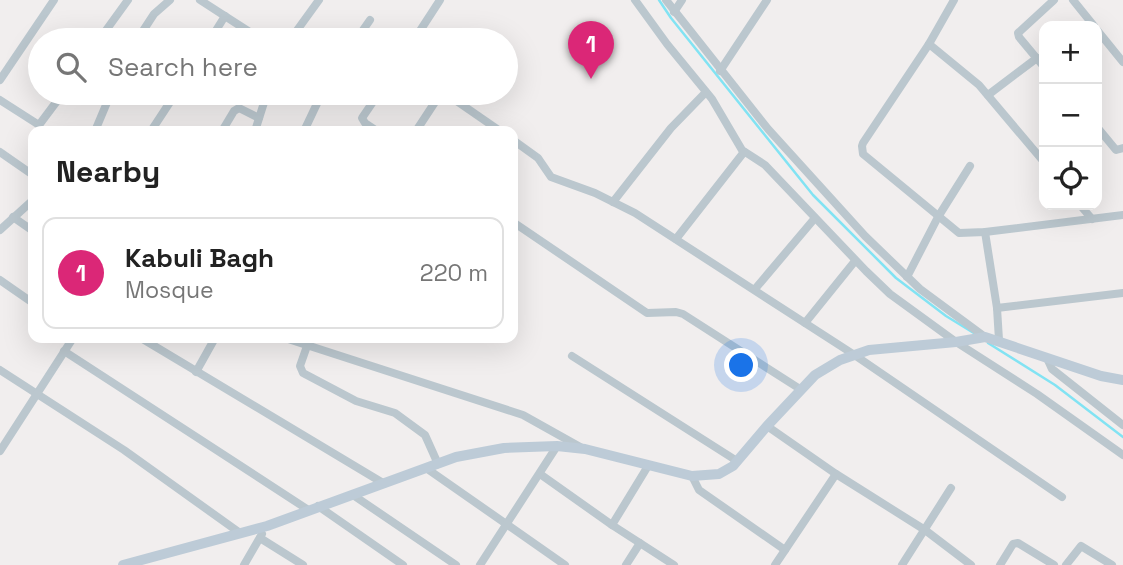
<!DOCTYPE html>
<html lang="en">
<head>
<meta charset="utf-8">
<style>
  :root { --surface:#fff; --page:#f2f2f2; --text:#222; --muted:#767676; --line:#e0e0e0; --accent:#db2777 }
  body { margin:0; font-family:"Space Grotesk",sans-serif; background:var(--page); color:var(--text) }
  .controls { position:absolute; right:21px; top:21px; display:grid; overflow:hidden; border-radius:14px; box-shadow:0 7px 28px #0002 }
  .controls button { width:63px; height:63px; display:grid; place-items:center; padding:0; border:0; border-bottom:2px solid var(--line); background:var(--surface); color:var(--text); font:35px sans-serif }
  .you { position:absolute; left:742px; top:366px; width:24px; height:24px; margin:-18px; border:5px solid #fff; border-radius:50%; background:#1a73e8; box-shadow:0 0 0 10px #1a73e833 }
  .badge { display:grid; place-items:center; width:46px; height:46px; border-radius:50%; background:var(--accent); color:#fff; font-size:23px; font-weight:700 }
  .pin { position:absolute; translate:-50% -58px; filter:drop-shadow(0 2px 4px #0008) }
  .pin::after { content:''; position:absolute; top:37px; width:24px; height:21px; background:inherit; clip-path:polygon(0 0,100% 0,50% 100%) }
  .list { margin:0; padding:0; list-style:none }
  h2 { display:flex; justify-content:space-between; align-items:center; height:91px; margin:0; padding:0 28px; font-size:30px }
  h2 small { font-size:23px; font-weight:400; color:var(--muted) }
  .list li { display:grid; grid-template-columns:46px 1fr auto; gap:21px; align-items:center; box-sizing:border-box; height:112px; margin:0 14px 14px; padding:0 14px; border:2px solid var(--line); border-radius:14px }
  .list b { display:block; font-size:26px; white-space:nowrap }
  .list p { margin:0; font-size:23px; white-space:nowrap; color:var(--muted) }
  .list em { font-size:23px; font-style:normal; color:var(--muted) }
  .icon { flex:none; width:38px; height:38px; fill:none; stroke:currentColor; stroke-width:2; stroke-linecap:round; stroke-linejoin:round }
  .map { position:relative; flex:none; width:1123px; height:565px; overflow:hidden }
  .search { position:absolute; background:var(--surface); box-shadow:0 7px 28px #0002; left:28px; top:28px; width:490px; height:77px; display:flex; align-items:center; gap:18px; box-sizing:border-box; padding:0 24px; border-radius:38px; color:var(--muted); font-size:26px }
  .panel { position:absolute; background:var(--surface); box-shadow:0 7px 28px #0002; left:28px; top:126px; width:490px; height:217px; border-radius:14px }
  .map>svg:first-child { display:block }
</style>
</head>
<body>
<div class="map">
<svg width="1123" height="565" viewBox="0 0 1123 565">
  <rect width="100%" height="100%" fill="#f1eeee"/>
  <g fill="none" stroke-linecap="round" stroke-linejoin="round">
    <g stroke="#82e3f3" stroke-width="2.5">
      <path d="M 659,0 L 671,18 L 813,195 L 896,278 L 946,316 L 977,335"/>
      <path d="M 988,343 L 1055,385 L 1123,437"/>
    </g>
    <g stroke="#bbc7ce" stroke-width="8">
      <path d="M 200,0 L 262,40"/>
      <path d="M 635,0 L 667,44 L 712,99 L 742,150 L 765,165 L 866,271 L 890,294 L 956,342 L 1037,394 L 1123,455"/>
      <path d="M 666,0 L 768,129 L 865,236 L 920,289 L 985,337"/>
      <path d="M 954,0 L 929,44 L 863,143 L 862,146 L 863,154 L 959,233 L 985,232 L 1123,215"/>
      <path d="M 1073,0 L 1094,26"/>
      <path d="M 674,12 L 682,0"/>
      <path d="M 1097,30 L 1123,62"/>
      <path d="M 99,40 L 128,0"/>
      <path d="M 137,40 L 154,14 L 170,0"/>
      <path d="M 210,40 L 225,16"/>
      <path d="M 290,40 L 319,0"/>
      <path d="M 356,40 L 370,20"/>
      <path d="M 414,40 L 440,0"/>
      <path d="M 929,44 L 979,85 L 1044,162"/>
      <path d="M 1044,67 L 1019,37 L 1018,33 L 1054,0"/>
      <path d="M 720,71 L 767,0"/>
      <path d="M 0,80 L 54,0"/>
      <path d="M 445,93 L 500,131"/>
      <path d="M 988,95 L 1037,58"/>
      <path d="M 0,100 L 39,125 L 63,93"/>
      <path d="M 1097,127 L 1116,150 L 1123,148"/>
      <path d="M 95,131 L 111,93"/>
      <path d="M 151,131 L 176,93"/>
      <path d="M 222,131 L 234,111 L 239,108 L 259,118"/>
      <path d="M 255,131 L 267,93"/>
      <path d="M 304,131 L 322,93"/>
      <path d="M 377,131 L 365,123 L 362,118 L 379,93"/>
      <path d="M 416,131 L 441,93"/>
      <path d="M 513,140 L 538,158 L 551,177 L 595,193 L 635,213 L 853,354 L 1062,497"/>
      <path d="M 0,152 L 33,175"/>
      <path d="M 613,202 L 671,128 L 706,92"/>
      <path d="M 1080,205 L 1092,219"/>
      <path d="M 13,217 L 33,231"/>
      <path d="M 513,222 L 647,313 L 676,312 L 683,314 L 800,389"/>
      <path d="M 0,230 L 33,200"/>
      <path d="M 985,232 L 997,308 L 999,340"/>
      <path d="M 676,239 L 744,152"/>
      <path d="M 907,277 L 938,217 L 970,166"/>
      <path d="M 0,280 L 33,303"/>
      <path d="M 755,289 L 815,218"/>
      <path d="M 997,308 L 1123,293"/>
      <path d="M 805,323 L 855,261"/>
      <path d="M 141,338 L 383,483"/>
      <path d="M 285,338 L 523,415 L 582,448"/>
      <path d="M 307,346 L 300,366 L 303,373 L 356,401 L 395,413 L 425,435 L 438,464"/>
      <path d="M 64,351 L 307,509"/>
      <path d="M 572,356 L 737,461"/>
      <path d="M 1047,358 L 1052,369 L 1123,425"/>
      <path d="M 0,370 L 124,450 L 240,533"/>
      <path d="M 196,372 L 215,338"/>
      <path d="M 767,426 L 836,474 L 925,530 L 971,565"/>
      <path d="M 0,451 L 73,338"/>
      <path d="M 648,466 L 612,525 L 674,565"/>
      <path d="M 426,468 L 565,565"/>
      <path d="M 540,474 L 612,525"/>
      <path d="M 692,476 L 699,490 L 785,550"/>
      <path d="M 353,495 L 456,565"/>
      <path d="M 318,506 L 403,565"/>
      <path d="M 260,538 L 303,565"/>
      <path d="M 244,565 L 262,534"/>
      <path d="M 480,565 L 557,446"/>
      <path d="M 626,565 L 640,543"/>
      <path d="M 775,565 L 836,474"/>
      <path d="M 902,565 L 951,488"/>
      <path d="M 1000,565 L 1013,544 L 1018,543 L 1054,565"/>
      <path d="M 1066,565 L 1081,546 L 1112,565"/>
    </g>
    <path stroke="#bdcbd7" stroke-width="10" d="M 123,565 L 267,526 L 456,457 L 504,448 L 557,446 L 585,449 L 692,476 L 719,474 L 733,466 L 767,426 L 815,375 L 840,360 L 869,350 L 956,342 L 985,337 L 1101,376 L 1123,380"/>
  </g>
</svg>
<div class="controls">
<button>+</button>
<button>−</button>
<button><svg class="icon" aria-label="locate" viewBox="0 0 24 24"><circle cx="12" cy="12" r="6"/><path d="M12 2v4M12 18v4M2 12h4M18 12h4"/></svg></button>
</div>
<div class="you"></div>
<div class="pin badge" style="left:591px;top:79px">1</div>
<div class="search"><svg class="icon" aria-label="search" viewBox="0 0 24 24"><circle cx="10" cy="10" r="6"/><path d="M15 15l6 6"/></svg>Search here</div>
<section class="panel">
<h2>Nearby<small></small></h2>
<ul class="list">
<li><span class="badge">1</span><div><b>Kabuli Bagh</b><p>Mosque</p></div><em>220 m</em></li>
</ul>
</section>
</div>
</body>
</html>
